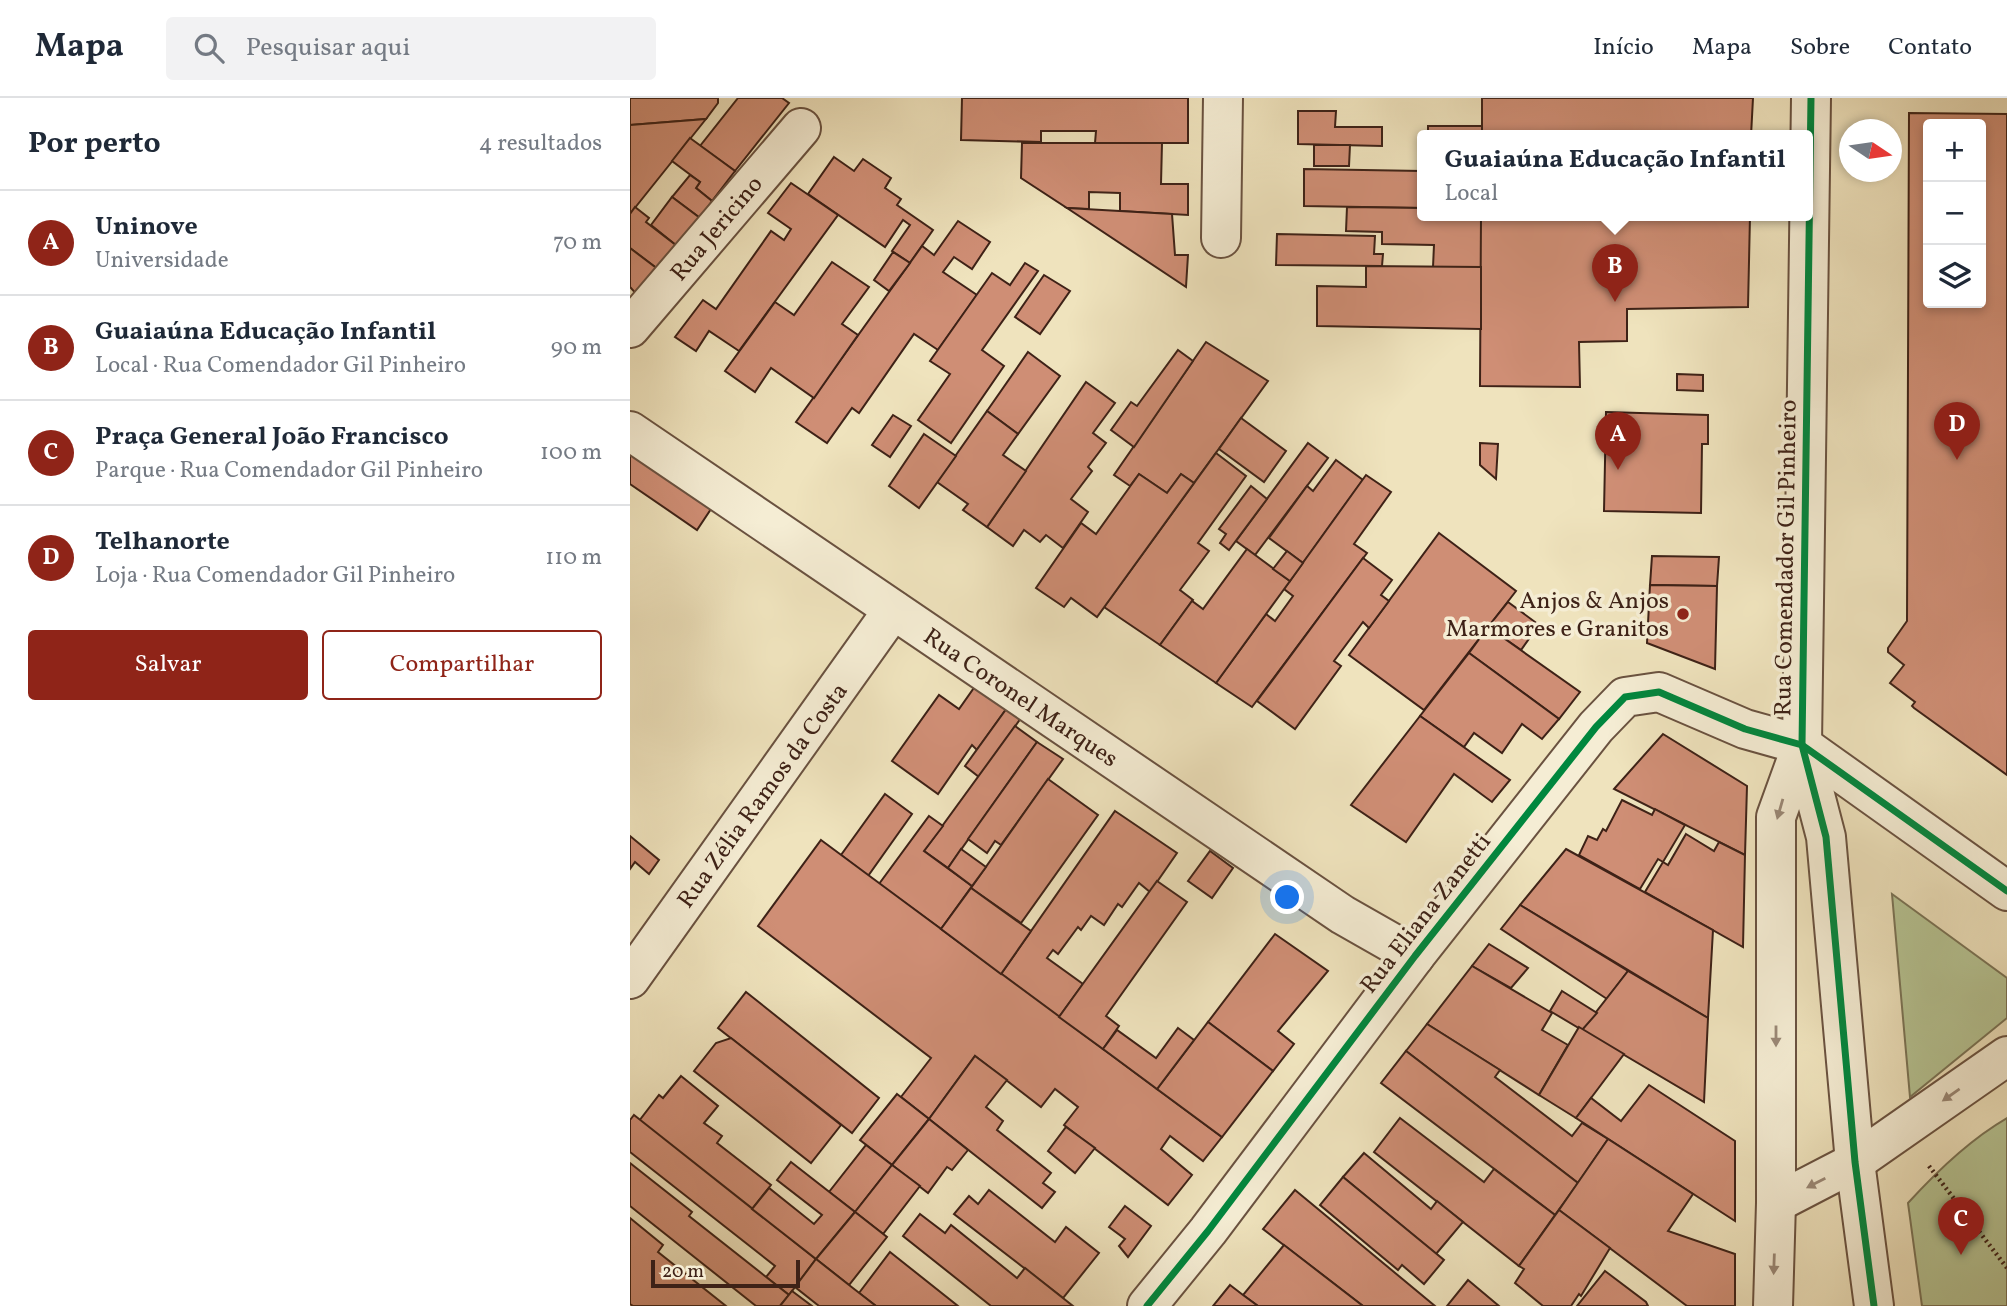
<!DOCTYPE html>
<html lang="pt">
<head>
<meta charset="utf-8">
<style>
  :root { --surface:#fff; --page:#f2f2f3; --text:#1f2937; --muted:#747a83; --line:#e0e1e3; --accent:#8f2418 }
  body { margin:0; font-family:Vollkorn,serif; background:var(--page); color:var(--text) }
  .controls { position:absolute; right:21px; top:21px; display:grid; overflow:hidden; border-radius:7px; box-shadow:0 4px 10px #0003 }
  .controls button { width:63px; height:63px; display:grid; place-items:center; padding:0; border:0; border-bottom:2px solid var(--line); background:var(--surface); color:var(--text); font:35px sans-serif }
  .compass { position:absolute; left:1209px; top:21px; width:63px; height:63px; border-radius:50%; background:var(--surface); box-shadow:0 4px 10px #0003; rotate:103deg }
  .scale { position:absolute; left:21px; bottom:18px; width:149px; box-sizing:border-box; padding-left:7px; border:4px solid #3e2217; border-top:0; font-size:19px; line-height:24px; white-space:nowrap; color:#3e2217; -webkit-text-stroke:5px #f5edd4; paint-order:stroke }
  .you { position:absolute; left:658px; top:800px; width:24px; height:24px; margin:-18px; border:5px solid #fff; border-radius:50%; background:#1a73e8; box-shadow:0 0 0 10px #1a73e833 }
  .badge { display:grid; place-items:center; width:46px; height:46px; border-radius:50%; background:var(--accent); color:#fff; font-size:23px; font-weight:700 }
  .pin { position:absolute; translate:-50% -58px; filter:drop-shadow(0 2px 4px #0008) }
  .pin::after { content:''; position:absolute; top:37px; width:24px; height:21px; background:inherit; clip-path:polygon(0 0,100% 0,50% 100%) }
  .popup { position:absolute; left:787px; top:32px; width:396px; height:91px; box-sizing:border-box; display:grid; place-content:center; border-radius:7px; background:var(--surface); filter:drop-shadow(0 2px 5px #0005); font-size:23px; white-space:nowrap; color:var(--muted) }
  .popup b { font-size:26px; color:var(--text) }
  .popup::after { content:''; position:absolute; left:50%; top:100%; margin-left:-14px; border:14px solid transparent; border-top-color:var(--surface) }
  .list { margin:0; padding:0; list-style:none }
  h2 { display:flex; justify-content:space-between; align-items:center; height:91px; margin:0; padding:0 28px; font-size:30px }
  h2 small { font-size:23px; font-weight:400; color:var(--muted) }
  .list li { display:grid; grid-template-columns:46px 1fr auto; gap:21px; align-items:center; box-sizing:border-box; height:105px; padding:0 28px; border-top:2px solid var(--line) }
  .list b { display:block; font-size:26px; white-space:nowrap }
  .list p { margin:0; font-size:23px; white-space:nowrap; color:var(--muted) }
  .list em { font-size:23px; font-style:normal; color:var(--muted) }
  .actions { display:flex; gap:14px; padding:21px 28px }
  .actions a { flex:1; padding:16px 0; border:2px solid var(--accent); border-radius:7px; text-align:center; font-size:24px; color:var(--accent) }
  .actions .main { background:var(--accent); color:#fff }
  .icon { flex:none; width:38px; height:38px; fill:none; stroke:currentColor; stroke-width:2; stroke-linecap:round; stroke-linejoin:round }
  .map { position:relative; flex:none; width:1377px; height:1208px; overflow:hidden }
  header { display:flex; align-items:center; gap:42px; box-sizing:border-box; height:98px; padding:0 35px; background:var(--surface); border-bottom:2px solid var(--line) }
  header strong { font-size:33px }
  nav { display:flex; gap:38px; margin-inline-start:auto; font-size:24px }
  .search { width:490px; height:63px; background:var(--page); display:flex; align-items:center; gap:18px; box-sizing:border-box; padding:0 24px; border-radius:7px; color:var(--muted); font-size:26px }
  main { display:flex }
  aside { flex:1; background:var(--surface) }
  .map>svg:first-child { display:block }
</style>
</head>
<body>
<header>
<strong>Mapa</strong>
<div class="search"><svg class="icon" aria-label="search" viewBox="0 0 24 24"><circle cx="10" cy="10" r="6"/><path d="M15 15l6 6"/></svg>Pesquisar aqui</div>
<nav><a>Início</a><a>Mapa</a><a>Sobre</a><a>Contato</a></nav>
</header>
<main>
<aside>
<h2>Por perto<small>4 resultados</small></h2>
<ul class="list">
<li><span class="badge">A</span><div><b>Uninove</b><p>Universidade</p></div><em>70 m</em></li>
<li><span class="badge">B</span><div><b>Guaiaúna Educação Infantil</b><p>Local · Rua Comendador Gil Pinheiro</p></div><em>90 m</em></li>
<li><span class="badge">C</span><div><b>Praça General João Francisco</b><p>Parque · Rua Comendador Gil Pinheiro</p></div><em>100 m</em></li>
<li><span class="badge">D</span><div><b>Telhanorte</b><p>Loja · Rua Comendador Gil Pinheiro</p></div><em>110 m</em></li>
</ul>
<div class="actions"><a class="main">Salvar</a><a>Compartilhar</a></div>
</aside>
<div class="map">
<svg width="1377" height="1208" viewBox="0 0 1377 1208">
  <rect width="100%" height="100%" fill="#efe3bd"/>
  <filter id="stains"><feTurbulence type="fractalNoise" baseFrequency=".00286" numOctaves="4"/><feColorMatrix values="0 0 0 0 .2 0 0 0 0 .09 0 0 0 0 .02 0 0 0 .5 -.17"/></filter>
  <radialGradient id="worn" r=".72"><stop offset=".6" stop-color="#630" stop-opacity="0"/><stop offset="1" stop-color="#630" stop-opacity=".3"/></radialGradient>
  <g fill="#b6c493" stroke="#7a7355" stroke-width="2">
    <path d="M 1262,796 L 1377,880 L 1377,920 L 1280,999 Z"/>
    <path d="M 1377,1020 L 1377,1208 L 1292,1208 L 1278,1105 C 1307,1073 1339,1042 1377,1020 Z"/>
  </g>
  <g fill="#cf8e75" stroke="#3e2217" stroke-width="2" fill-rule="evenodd">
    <path d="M 0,0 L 88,0 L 88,5 L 76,21 L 0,27 Z"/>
    <path d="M 108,0 L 152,0 L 159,5 L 105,73 L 70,48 Z"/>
    <path d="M 332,0 L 558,0 L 558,45 L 465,45 L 466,33 L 411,33 L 411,44 L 331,42 Z"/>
    <path d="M 852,0 L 1123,0 L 1121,38 L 852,38 Z"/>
    <path d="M 668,13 L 706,13 L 705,29 L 752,29 L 752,48 L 668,46 Z"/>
    <path d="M 1279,15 L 1377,16 L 1377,677 L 1284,610 L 1282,608 L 1285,604 L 1260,585 L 1274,567 L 1258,554 L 1258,550 L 1277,523 ZM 1298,26 L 1351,26 L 1351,205 L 1298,205 Z"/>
    <path d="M 76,21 L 0,116 L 0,27 Z"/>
    <rect x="798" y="28" width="54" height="10"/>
    <path d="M 60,40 L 105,73 L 82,103 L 66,90 L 70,84 L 42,63 Z"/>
    <path d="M 392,45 L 532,45 L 531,86 L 558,86 L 558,117 L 490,113 L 490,95 L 459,94 L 459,111 L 437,110 L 391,80 Z"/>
    <path d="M 684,47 L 720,47 L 719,68 L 684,68 Z"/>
    <path d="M 204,59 L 224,73 L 233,61 L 261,80 L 255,90 L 271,101 L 267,107 L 303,132 L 280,165 L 262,153 L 280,127 L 273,122 L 255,149 L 178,96 Z"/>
    <path d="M 674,71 L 792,73 L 792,110 L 674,108 Z"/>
    <path d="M 60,77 L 70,84 L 66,90 L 82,103 L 70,120 L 42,99 Z"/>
    <path d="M 161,85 L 208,117 L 109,253 L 79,233 L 66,253 L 45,239 L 73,202 L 86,211 L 141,133 L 154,142 L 161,131 L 138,115 Z"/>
    <path d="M 42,99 L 70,120 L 47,148 L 21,127 Z"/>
    <path d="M 5,109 L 19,120 L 16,124 L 47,148 L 29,172 L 0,150 L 0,116 Z"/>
    <path d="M 717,109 L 792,110 L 792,118 L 851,118 L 851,169 L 803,169 L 804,147 L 752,146 L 752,134 L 716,133 Z"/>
    <path d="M 437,110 L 542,116 L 545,157 L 558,157 L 556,189 Z"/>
    <path d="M 851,118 L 1120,118 L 1118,209 L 997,211 L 997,243 L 949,244 L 950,289 L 850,288 Z"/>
    <path d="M 328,123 L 360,144 L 342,171 L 324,159 L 313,174 L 347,197 L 308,252 L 284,236 L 229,315 L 222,310 L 197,345 L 166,324 L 292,148 L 304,157 Z"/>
    <path d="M 647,136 L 745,138 L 744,156 L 753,156 L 752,168 L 646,167 Z"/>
    <path d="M 0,150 L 29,172 L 9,199 L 0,189 Z"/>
    <path d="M 263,154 L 280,165 L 259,193 L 244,182 Z"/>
    <path d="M 202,164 L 239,189 L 212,226 L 228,237 L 184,300 L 141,270 L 125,294 L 95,273 L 145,204 L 164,217 Z"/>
    <path d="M 395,165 L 408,173 L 352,252 L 374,268 L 321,345 L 288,322 L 320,276 L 300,263 L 362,175 L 380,187 Z"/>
    <path d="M 736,168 L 851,169 L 851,231 L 687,228 L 687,188 L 736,189 Z"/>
    <path d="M 414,177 L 440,193 L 410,236 L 385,219 Z"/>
    <path d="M 576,244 L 638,283 L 564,385 L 551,376 L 537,395 L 509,376 L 500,388 L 484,377 Z"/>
    <path d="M 548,252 L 563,263 L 504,349 L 481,332 L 501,304 L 507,308 Z"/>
    <path d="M 398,254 L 430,278 L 388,336 L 357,313 Z"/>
    <path d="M 1047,276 L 1073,277 L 1073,293 L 1047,292 Z"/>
    <path d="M 456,284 L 485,305 L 463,335 L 476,345 L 458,369 L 462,373 L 441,401 L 458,414 L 433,450 L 416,437 L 410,444 L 394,432 L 383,448 L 357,429 Z"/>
    <path d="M 357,313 L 388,336 L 373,357 L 396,373 L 357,429 L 333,412 L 338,406 L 307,384 Z"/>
    <path d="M 976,314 L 1078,317 L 1078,346 L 1072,346 L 1071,415 L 974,413 Z"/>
    <path d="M 263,317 L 281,328 L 260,359 L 242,347 Z"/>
    <path d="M 611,320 L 656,353 L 634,384 L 589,351 Z"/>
    <path d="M 294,336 L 326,358 L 289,410 L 259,388 Z"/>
    <path d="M 0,342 L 87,402 L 67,432 L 0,386 Z"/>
    <path d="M 678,345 L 698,360 L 625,457 L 606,443 Z"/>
    <path d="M 850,345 L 868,346 L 866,381 L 850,367 Z"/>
    <path d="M 586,355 L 616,378 L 568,445 L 579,453 L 550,492 L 563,502 L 530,547 L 474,509 Z"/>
    <path d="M 706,362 L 733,382 L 673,465 L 639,440 L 677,388 L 683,393 Z"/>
    <path d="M 509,376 L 537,395 L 551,376 L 564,385 L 467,519 L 441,500 L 434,509 L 406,490 L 451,425 L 466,436 Z"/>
    <path d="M 736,377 L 761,394 L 724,446 L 737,455 L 622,609 L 586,585 L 636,516 L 645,523 L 663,498 L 654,491 Z"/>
    <path d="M 621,388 L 637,401 L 599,452 L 590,445 L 596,436 L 589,431 Z"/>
    <path d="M 809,435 L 886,493 L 794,612 L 719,557 Z"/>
    <path d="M 617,451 L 660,483 L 586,585 L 530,547 L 562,503 L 573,511 Z"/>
    <path d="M 657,453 L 673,465 L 660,483 L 643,471 Z"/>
    <path d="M 1022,458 L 1089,459 L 1087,488 L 1020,487 Z"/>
    <path d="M 733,460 L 762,482 L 751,497 L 759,503 L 739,530 L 733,524 L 704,563 L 711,568 L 665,631 L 627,603 Z"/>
    <path d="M 1020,487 L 1087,488 L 1085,571 L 1017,545 Z"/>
    <path d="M 878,504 L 909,527 L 891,552 L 858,529 Z"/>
    <path d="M 858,529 L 950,594 L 929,621 L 839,555 Z"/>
    <path d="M 839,555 L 929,621 L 912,641 L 892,626 L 872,655 L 844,635 L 834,649 L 790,618 Z"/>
    <path d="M 346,587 L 377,610 L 347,652 L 342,647 L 308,696 L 262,663 L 309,597 L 329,611 Z"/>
    <path d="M 377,610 L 391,620 L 349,679 L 335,668 Z"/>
    <path d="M 790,618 L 880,682 L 862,704 L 824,676 L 776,744 L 721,707 Z"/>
    <path d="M 385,628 L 407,644 L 318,770 L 294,753 Z"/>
    <path d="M 1033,636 L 1117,688 L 1115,757 L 984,691 Z"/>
    <path d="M 407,644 L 433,661 L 371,747 L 365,743 L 357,755 L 338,741 Z"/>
    <path d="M 418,681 L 468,717 L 391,825 L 341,790 Z"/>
    <path d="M 255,696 L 282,716 L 238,778 L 211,757 Z"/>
    <path d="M 992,702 L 1022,717 L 1025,711 L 1055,727 L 1033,764 L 1028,761 L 1010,791 L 949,757 L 958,738 L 967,742 L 973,731 L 976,733 Z"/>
    <path d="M 485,713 L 547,755 L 520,794 L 509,785 L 492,809 L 488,806 L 474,827 L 461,818 L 451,832 L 448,829 L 428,856 L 423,852 L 417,860 L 453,886 L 429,919 L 371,876 Z"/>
    <path d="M 299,718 L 313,728 L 294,753 L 342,788 L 311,831 L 249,786 Z"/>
    <path d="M 1056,736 L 1084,753 L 1089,744 L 1115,757 L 1113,849 L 1015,794 L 1033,764 L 1038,767 Z"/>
    <path d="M 0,738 L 29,762 L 19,776 L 5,764 L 0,771 Z"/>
    <path d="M 191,742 L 592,1039 L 573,1063 L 540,1038 L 531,1051 L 562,1077 L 538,1107 L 434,1027 L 448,1009 L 425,991 L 411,1009 L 345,958 L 299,1021 L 271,999 L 301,960 L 128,828 Z"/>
    <path d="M 331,751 L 356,769 L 342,788 L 318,770 Z"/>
    <path d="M 936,751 L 1083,832 L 1078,920 L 890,807 Z"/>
    <path d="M 580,753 L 603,770 L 582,800 L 558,783 Z"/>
    <path d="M 527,783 L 557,804 L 476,918 L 489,928 L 473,951 L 429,919 Z"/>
    <path d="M 341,790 L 401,833 L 371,876 L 311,831 Z"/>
    <path d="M 890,807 L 998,873 L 977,901 L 871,831 Z"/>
    <path d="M 645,836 L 698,873 L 648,933 L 664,946 L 643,973 L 578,924 Z"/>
    <path d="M 859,846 L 898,870 L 881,890 L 842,868 Z"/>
    <path d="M 842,868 L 922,915 L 912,932 L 938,947 L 909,997 L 797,926 Z"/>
    <path d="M 998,873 L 1078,920 L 1074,1004 L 952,932 Z"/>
    <path d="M 932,893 L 967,915 L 952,932 L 920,913 Z"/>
    <path d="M 116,894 L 249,1000 L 222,1035 L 88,930 Z"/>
    <path d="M 578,924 L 643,973 L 592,1039 L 527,991 Z"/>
    <path d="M 797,926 L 870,972 L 865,979 L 942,1038 L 952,1025 L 978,1041 L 948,1085 L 776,953 Z"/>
    <path d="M 949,929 L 994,956 L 946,1020 L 909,997 Z"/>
    <path d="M 548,930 L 564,942 L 527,991 L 473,951 L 487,932 L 526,960 Z"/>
    <path d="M 101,940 L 211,1027 L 181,1065 L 64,973 L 86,945 Z"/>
    <path d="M 776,953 L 948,1085 L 925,1117 L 751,985 Z"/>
    <path d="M 345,958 L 377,982 L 356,1009 L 373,1023 L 367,1032 L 421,1075 L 413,1085 L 425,1094 L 412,1110 L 299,1021 Z"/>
    <path d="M 51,978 L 88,1008 L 74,1025 L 92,1038 L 87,1045 L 141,1087 L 122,1111 L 9,1023 L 29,997 L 33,1000 Z"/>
    <path d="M 1019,987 L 1105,1043 L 1105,1123 L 946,1020 L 961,1000 L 991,1023 Z"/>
    <path d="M 267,996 L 299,1021 L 262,1067 L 230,1042 Z"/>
    <path d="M 4,1017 L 186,1161 L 159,1197 L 136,1179 L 145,1168 L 0,1054 L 0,1022 Z"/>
    <path d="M 770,1020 L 854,1084 L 864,1071 L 925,1117 L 889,1168 L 744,1054 Z"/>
    <path d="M 299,1021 L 338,1052 L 322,1072 L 317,1069 L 298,1095 L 262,1067 Z"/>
    <path d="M 436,1029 L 465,1050 L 445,1075 L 418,1053 Z"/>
    <path d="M 978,1041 L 1063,1096 L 1038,1133 L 1105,1156 L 1105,1208 L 1057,1208 L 929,1112 Z"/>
    <path d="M 236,1047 L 262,1067 L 225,1114 L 199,1094 Z"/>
    <path d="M 734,1055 L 801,1111 L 807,1103 L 833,1124 L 806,1156 L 713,1079 Z"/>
    <path d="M 161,1064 L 225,1114 L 186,1161 L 122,1111 L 139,1090 L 184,1126 L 192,1117 L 147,1082 Z"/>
    <path d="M 0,1065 L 62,1114 L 59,1118 L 159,1197 L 150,1208 L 126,1208 L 0,1108 Z"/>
    <path d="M 262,1067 L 290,1088 L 253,1136 L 225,1114 Z"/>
    <path d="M 713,1079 L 814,1162 L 794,1186 L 772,1167 L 768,1172 L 690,1107 Z"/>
    <path d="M 359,1092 L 425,1144 L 436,1129 L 469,1155 L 433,1200 L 324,1116 L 339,1098 L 348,1106 Z"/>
    <path d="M 665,1092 L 805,1208 L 733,1208 L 633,1131 Z"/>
    <path d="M 495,1108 L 521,1128 L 498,1159 L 489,1148 L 495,1141 L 479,1129 Z"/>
    <path d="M 929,1112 L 980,1150 L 951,1198 L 949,1196 L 941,1208 L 913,1208 L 885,1185 L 894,1171 L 889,1168 Z"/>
    <path d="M 225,1114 L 257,1139 L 219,1187 L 186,1161 Z"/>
    <path d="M 290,1116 L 315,1135 L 321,1127 L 387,1180 L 395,1170 L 443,1208 L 361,1208 L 273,1138 Z"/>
    <path d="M 0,1120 L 33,1147 L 28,1154 L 96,1208 L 3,1208 L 0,1206 Z"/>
    <path d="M 654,1147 L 733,1208 L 628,1208 L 613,1197 Z"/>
    <path d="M 260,1154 L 328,1208 L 246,1208 L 229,1195 Z"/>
    <path d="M 186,1161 L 219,1187 L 246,1208 L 189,1208 L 165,1189 Z"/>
    <path d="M 975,1173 L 1016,1204 L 1018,1208 L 947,1208 Z"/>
    <path d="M 838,1182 L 869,1208 L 817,1208 Z"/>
    <path d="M 600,1187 L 613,1197 L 628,1208 L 583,1208 Z"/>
    <path d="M 162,1193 L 182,1208 L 150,1208 Z"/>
  </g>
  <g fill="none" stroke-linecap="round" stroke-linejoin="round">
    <g stroke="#6a5240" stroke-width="42">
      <g id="minor">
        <path d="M 591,140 L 593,0"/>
        <path d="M 0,230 L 171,30"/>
        <path d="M 0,333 L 713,817 L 785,858"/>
        <path d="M 0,881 L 263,512"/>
        <path d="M 517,1208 L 578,1133 L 785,858 L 966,629 L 995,599 L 1029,594 L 1115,631 L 1172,647"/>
      </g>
    </g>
    <g stroke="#6a5240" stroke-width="42">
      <g id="tertiary">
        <path d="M 1181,0 L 1172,647 L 1196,739 L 1225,1064 L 1244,1208"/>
        <path d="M 1172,647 L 1377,793"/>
        <path d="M 1146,1105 L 1225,1064 L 1377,958"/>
        <path d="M 1143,1208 L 1146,1105 L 1146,719 L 1172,647"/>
      </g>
    </g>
    <path stroke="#3e2217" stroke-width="4.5" stroke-dasharray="2 3.5" stroke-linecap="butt" d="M 1299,1068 L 1377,1170"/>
    <use href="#minor" stroke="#f5edd4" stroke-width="38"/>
    <use href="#tertiary" stroke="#f5edd4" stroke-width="38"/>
    <g stroke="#f5edd4" stroke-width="11">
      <g id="cycleway">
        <path d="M 1181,0 L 1172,647 L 1196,739 L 1225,1064 L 1244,1208"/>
        <path d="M 517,1208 L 578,1133 L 785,858 L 966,629 L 995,599 L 1029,594 L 1115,631 L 1172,647 L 1377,793"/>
      </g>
    </g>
    <use href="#cycleway" stroke="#00873e" stroke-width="7"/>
  </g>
  <defs><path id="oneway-solid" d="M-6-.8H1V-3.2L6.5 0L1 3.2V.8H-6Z" transform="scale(1.75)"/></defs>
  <g fill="#9a8876">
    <use href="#oneway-solid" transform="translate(1150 711) rotate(106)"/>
    <use href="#oneway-solid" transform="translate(1146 938) rotate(90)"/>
    <use href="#oneway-solid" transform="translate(1321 997) rotate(145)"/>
    <use href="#oneway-solid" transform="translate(1186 1085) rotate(153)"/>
    <use href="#oneway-solid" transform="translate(1144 1166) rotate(92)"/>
  </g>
  <circle fill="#8f2418" stroke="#f5edd4" stroke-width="2.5" cx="1053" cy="516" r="7"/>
  <g text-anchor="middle" stroke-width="7" stroke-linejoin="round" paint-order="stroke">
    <g font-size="24" fill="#3e2217" stroke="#f5edd4">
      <text transform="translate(86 130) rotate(-50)" y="8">Rua Jericino</text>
      <text transform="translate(1155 460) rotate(-89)" y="8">Rua Comendador Gil Pinheiro</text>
      <text transform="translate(391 599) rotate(34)" y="8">Rua Coronel Marques</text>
      <text transform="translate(132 697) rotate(-54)" y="8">Rua Zélia Ramos da Costa</text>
      <text transform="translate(795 815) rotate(-52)" y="8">Rua Eliana Zanetti</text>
    </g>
    <g font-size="24" fill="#3e2217" stroke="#f5edd4" text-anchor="end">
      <text x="1039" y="510">Anjos &amp; Anjos<tspan x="1039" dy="28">Marmores e Granitos</tspan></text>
    </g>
  </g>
  <rect width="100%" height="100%" filter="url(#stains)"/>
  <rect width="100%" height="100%" fill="url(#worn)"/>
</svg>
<div class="controls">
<button>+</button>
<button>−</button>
<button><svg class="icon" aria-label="layers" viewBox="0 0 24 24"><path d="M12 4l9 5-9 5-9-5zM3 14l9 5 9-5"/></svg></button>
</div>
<svg class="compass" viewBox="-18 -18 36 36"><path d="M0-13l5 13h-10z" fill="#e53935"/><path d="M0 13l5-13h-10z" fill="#747a83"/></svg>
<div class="scale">20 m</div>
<div class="you"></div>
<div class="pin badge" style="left:988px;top:372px">A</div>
<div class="pin badge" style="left:985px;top:204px">B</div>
<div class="popup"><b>Guaiaúna Educação Infantil</b>Local</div>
<div class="pin badge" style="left:1331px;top:1157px">C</div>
<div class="pin badge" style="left:1327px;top:362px">D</div>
</div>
</main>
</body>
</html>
